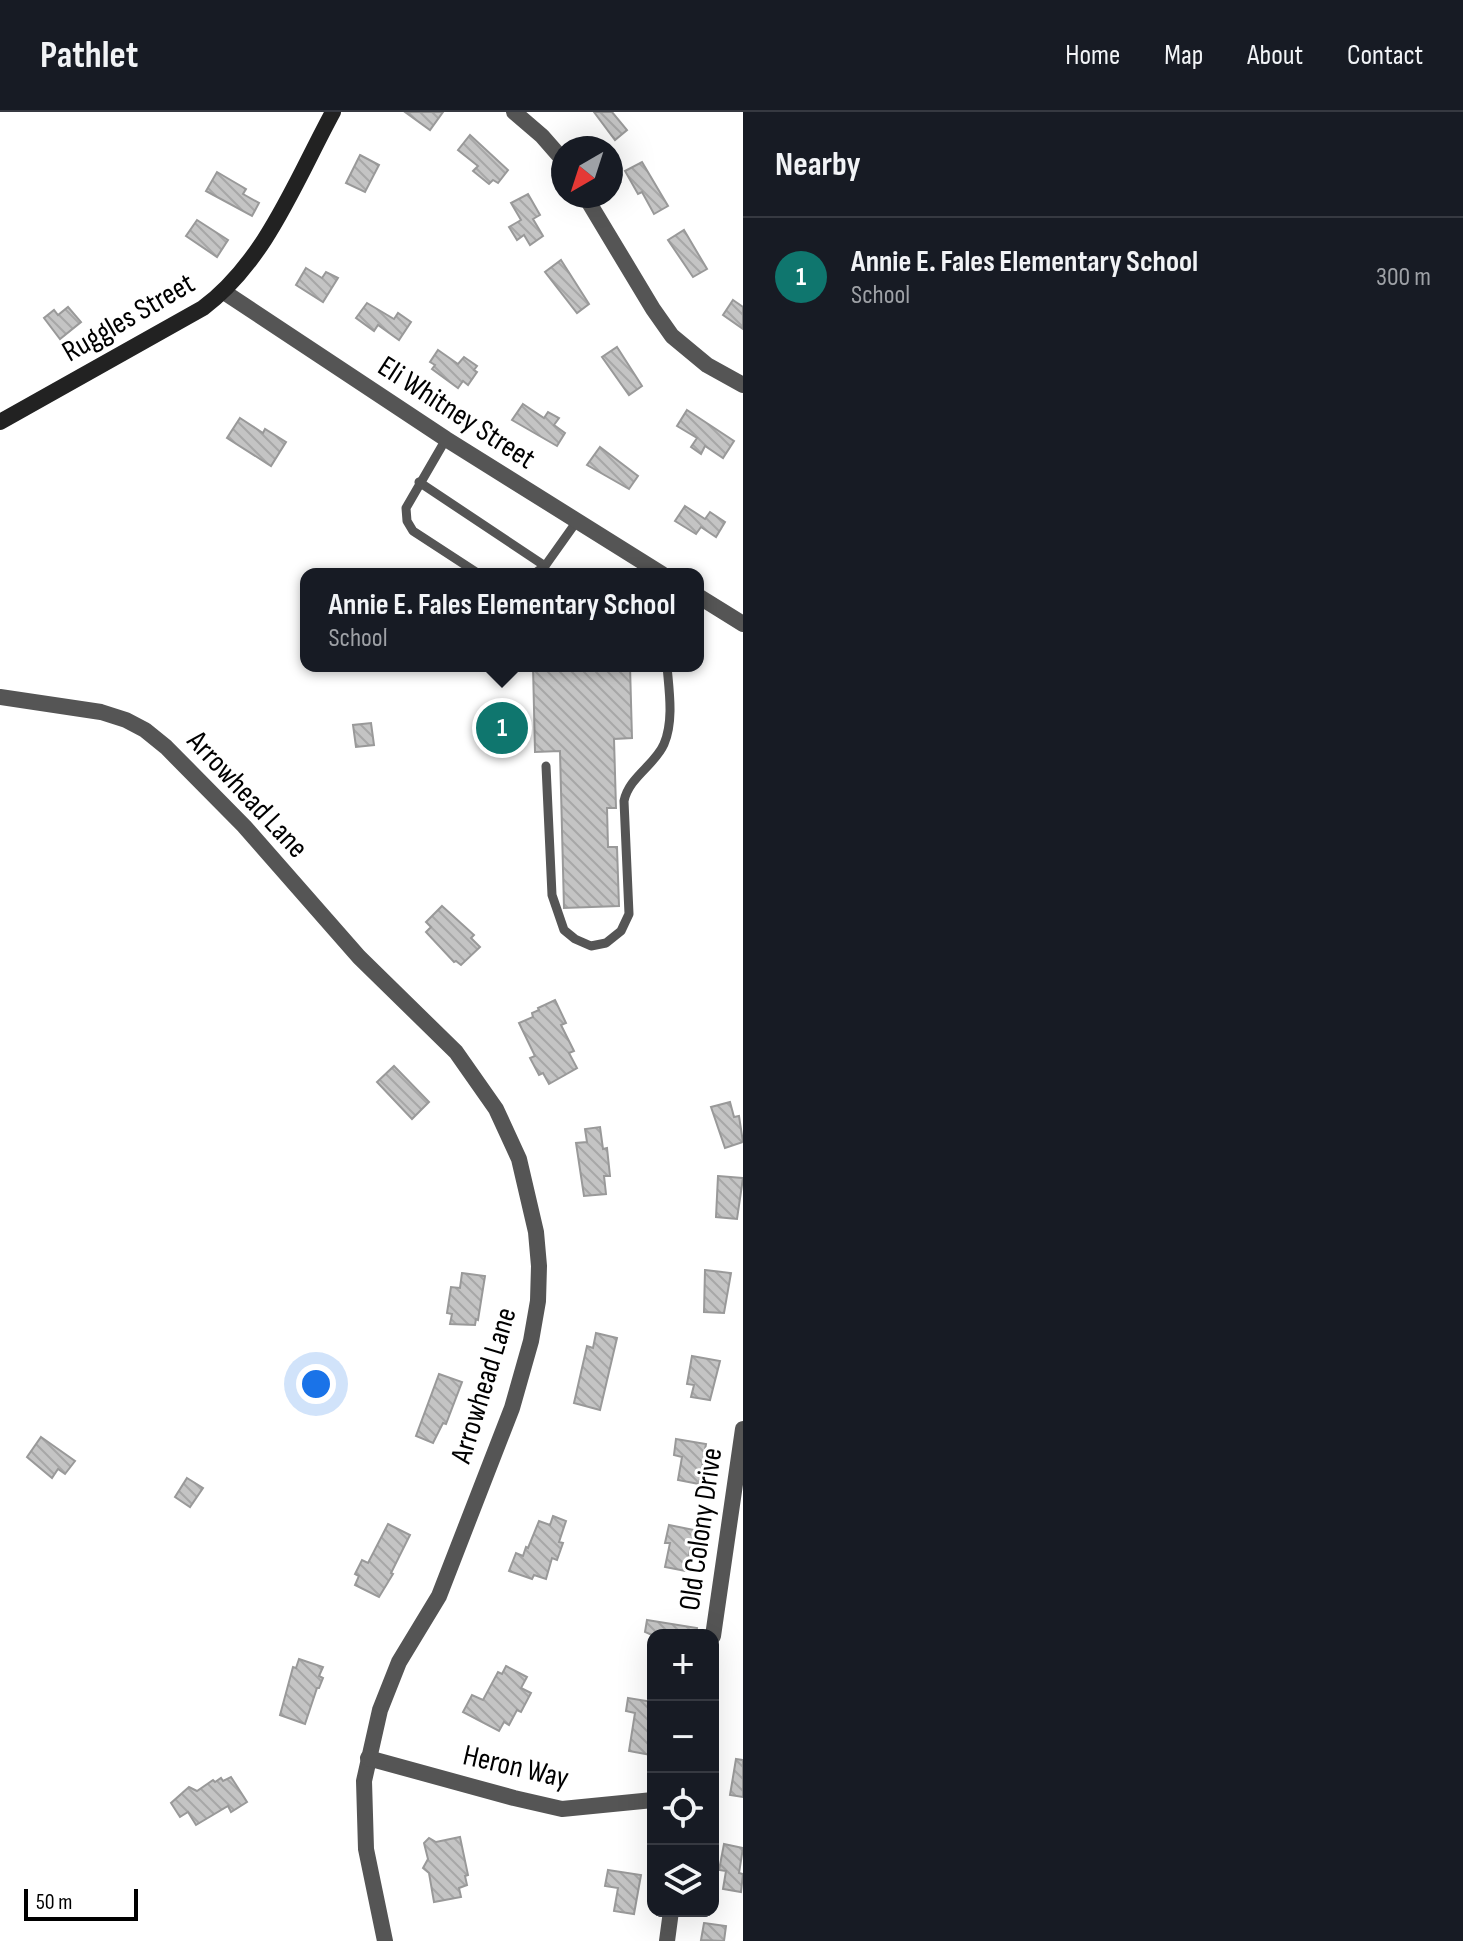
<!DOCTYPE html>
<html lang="en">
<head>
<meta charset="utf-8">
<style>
  :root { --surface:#171b24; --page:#242831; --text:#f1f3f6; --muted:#9ea1a6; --line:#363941; --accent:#0f766e }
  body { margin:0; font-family:"Sofia Sans Condensed",sans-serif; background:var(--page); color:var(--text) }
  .controls { position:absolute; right:24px; bottom:24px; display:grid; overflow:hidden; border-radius:16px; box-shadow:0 8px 32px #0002 }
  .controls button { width:72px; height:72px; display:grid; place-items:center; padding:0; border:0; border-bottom:2px solid var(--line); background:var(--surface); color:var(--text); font:40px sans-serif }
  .compass { position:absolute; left:551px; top:24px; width:72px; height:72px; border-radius:50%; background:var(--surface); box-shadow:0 8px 32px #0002; rotate:219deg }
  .scale { position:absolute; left:24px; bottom:20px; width:114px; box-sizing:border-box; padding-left:8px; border:4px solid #000; border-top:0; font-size:22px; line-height:28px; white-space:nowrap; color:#000; -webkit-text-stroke:6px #fff; paint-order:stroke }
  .you { position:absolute; left:316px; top:1272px; width:28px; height:28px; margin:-20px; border:6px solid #fff; border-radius:50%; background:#1a73e8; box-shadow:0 0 0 12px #1a73e833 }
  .badge { display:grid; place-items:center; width:52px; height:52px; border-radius:50%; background:var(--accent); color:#fff; font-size:26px; font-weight:700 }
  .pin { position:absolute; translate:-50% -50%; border:4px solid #fff; box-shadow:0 2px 8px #0006 }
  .popup { position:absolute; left:300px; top:456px; width:404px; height:104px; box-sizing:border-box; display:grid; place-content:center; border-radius:16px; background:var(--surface); filter:drop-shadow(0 2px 6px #0005); font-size:26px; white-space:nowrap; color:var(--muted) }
  .popup b { font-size:30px; color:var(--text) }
  .popup::after { content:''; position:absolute; left:50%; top:100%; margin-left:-16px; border:16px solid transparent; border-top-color:var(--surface) }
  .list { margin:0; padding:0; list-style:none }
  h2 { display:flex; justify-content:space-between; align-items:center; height:104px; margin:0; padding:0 32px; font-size:34px }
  h2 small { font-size:26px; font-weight:400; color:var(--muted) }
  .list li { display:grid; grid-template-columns:52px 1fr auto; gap:24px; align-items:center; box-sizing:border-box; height:120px; padding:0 32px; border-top:2px solid var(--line) }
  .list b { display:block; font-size:30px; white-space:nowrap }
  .list p { margin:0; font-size:26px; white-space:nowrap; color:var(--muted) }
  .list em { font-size:26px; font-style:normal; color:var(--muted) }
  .icon { flex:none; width:44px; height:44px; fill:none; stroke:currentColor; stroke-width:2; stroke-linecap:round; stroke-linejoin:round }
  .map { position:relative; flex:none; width:743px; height:1829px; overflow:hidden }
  header { display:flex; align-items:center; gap:48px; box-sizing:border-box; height:112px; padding:0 40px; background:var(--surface); border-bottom:2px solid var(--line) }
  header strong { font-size:38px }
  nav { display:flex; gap:44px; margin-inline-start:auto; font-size:28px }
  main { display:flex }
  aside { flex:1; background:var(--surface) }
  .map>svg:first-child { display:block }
</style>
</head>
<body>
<header>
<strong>Pathlet</strong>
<nav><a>Home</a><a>Map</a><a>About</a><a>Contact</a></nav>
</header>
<main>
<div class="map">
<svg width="743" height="1829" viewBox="0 0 743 1829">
  <defs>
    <pattern id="building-back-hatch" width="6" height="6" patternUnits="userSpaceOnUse" patternTransform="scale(2)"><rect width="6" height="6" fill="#c4c4c4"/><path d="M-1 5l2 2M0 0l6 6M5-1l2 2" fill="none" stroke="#a7a7a7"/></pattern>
  </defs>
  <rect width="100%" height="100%" fill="#fff"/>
  <g fill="url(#building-back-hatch)" stroke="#999" stroke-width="2">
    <path d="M 405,0 L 443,0 L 430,18 Z"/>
    <path d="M 594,0 L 612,0 L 627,18 L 615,28 Z"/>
    <path d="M 470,23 L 508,58 L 498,71 L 493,68 L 489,72 L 473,59 L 478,54 L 458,38 Z"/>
    <path d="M 360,43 L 379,53 L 365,80 L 346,71 Z"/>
    <path d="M 642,50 L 668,94 L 654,102 L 642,80 L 638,82 L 625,59 Z"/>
    <path d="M 217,60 L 246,77 L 243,82 L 259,91 L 252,104 L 206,79 Z"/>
    <path d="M 528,82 L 540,103 L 533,107 L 543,124 L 530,133 L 524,123 L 517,128 L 509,115 L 521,108 L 511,91 Z"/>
    <path d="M 197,108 L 228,128 L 217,145 L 186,124 Z"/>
    <path d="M 684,118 L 707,157 L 693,165 L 668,128 Z"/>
    <path d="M 561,148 L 589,192 L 577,201 L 545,160 Z"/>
    <path d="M 306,156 L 322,166 L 326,160 L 338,166 L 323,190 L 296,173 Z"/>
    <path d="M 733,188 L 743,195 L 743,217 L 723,203 Z"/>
    <path d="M 367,191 L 394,207 L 398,201 L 411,210 L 399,228 L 378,213 L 374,219 L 356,206 Z"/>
    <path d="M 68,195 L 81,210 L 60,227 L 44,206 L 54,198 L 58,203 Z"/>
    <path d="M 617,235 L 642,274 L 629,283 L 602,245 Z"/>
    <path d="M 438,238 L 458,252 L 464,245 L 477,254 L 474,258 L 477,260 L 468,273 L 463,269 L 458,276 L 432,257 L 435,253 L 430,250 Z"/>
    <path d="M 523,292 L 544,306 L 548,300 L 559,306 L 554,313 L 565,321 L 557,334 L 512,308 Z"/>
    <path d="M 687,298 L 734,329 L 723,346 L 705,334 L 701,342 L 691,335 L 697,326 L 677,314 Z"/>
    <path d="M 240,306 L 263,321 L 265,317 L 286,330 L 271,354 L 227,326 Z"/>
    <path d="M 600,335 L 638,364 L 629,377 L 587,353 Z"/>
    <path d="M 685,394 L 705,407 L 710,400 L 725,410 L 716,425 L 701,415 L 696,422 L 675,409 Z"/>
    <path d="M 533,554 L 630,554 L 632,626 L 614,627 L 616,696 L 607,696 L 608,735 L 617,735 L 619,794 L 564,796 L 560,639 L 535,640 Z"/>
    <path d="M 371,611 L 374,633 L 356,635 L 353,613 Z"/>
    <path d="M 442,794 L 474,823 L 471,826 L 480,835 L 461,853 L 456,849 L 454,850 L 426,820 L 431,815 L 426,810 Z"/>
    <path d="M 555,888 L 566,911 L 561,913 L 574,939 L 569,941 L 577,956 L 549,972 L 543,961 L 539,963 L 530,946 L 535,944 L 519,911 L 533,905 L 532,901 L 539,898 L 538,896 Z"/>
    <path d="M 394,954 L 429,990 L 412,1007 L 377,970 Z"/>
    <path d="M 730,990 L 734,1005 L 739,1004 L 743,1030 L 725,1036 L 711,995 Z"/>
    <path d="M 600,1015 L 603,1037 L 607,1036 L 610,1064 L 604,1064 L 606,1082 L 584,1084 L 576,1031 L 587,1030 L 585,1017 Z"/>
    <path d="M 718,1064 L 743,1066 L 737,1107 L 716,1105 Z"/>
    <path d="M 705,1158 L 731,1161 L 724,1201 L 704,1200 Z"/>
    <path d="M 462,1161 L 485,1164 L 478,1208 L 476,1207 L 475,1213 L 450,1212 L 452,1202 L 447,1201 L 451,1175 L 460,1176 Z"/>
    <path d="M 596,1221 L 617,1226 L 600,1298 L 574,1291 L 587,1234 L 593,1236 Z"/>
    <path d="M 692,1244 L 720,1249 L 710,1288 L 691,1285 L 694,1273 L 687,1272 Z"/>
    <path d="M 439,1262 L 462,1270 L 446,1312 L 443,1311 L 433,1331 L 416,1324 Z"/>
    <path d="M 41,1325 L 75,1349 L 65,1362 L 58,1357 L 52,1366 L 27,1345 Z"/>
    <path d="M 676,1327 L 706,1332 L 699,1372 L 678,1368 L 682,1345 L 674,1343 Z"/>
    <path d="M 187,1366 L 203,1376 L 190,1395 L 175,1385 Z"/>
    <path d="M 553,1404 L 566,1409 L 559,1430 L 563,1431 L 557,1448 L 552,1446 L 546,1467 L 534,1463 L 532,1467 L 509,1459 L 516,1441 L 523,1444 L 526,1435 L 528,1436 L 539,1409 L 550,1413 Z"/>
    <path d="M 388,1412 L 410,1423 L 391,1461 L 393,1462 L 379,1485 L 355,1473 L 359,1464 L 355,1462 L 362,1448 L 368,1451 Z"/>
    <path d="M 669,1413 L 694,1418 L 686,1459 L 665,1455 L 670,1431 L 665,1431 Z"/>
    <path d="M 647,1508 L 697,1516 L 696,1523 L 652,1523 L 645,1520 Z"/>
    <path d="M 299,1547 L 323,1555 L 319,1564 L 323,1566 L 319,1576 L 317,1576 L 305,1612 L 280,1603 L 293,1555 L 296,1556 Z"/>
    <path d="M 506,1554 L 527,1565 L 521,1576 L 531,1581 L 521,1600 L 517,1598 L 509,1613 L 504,1610 L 499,1619 L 463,1600 L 472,1583 L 483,1588 L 498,1560 L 502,1562 Z"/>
    <path d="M 628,1586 L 653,1590 L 651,1643 L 629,1639 L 635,1601 L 626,1599 Z"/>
    <path d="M 736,1647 L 743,1648 L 743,1685 L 730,1683 Z"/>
    <path d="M 231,1665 L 247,1690 L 231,1700 L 228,1694 L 196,1713 L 188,1700 L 180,1705 L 171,1691 L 189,1675 L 197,1679 L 213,1668 L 215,1670 L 221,1666 L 223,1669 Z"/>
    <path d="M 460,1725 L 468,1763 L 465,1764 L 467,1773 L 459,1776 L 461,1785 L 434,1790 L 429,1761 L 423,1756 L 428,1747 L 424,1731 L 429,1726 L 436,1730 Z"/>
    <path d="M 724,1732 L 743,1736 L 739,1761 L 743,1762 L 741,1780 L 723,1777 L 726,1759 L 719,1758 Z"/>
    <path d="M 608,1758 L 641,1763 L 634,1802 L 614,1799 L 618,1776 L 605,1774 Z"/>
    <path d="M 704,1811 L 726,1814 L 724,1829 L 701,1828 Z"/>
  </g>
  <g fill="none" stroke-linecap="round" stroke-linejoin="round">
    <g stroke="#555" stroke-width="9">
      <path d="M 446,327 L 406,396 L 407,409 L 413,419 L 479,462"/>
      <path d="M 419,370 L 545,454"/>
      <path d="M 534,462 L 545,454 L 577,409"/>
      <path d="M 546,654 L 552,783 L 564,818 L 575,827 L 591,834 L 606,831 L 621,819 L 629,802 L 624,689 C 629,665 655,653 664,632 C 674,609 669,578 667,554"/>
    </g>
    <g stroke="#555" stroke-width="16">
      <path d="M 514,0 L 542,24 L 563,48"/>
      <path d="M 585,84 L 653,197 L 672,224 L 707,253 L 743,273"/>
      <path d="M 224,180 L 446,327 L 662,462"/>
      <path d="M 698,484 L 743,512"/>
      <path d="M 0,585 L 101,600 L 126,608 L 145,618 L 166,635 L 244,714 L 359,845 L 456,940 L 496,997 L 519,1047 L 536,1120 L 539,1154 L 538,1189 L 531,1229 L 512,1296 L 439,1484 L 399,1550 L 380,1598 L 364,1669 L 366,1737 L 385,1829"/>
      <path d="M 713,1524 L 743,1317"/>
      <path d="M 368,1646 L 514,1686 L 562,1697 L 653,1688"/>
      <path d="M 667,1829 L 671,1799"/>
    </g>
    <path stroke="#222" stroke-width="16" d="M 0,310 L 203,196 C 266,149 296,68 333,0"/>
  </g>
  <g text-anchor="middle" stroke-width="6" stroke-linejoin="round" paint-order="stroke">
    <g font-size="30" fill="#000" stroke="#fff">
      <text transform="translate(128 205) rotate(-30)" y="10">Ruggles Street</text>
      <text transform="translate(457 300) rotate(33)" y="10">Eli Whitney Street</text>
      <text transform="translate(248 682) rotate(47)" y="10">Arrowhead Lane</text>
      <text transform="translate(483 1273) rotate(-73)" y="10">Arrowhead Lane</text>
      <text transform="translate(700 1417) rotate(-82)" y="10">Old Colony Drive</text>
      <text transform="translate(516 1654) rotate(13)" y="10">Heron Way</text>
    </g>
  </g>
</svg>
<div class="controls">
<button>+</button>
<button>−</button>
<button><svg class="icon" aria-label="locate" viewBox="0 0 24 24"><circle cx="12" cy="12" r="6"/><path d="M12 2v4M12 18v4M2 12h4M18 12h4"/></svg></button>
<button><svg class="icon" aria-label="layers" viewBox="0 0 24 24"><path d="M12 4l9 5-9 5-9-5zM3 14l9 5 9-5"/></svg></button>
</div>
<svg class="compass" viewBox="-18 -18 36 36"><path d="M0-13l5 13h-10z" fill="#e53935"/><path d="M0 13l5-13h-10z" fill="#9ea1a6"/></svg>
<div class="scale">50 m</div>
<div class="you"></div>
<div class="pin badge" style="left:502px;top:616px">1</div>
<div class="popup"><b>Annie E. Fales Elementary School</b>School</div>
</div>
<aside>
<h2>Nearby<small></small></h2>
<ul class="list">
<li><span class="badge">1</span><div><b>Annie E. Fales Elementary School</b><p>School</p></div><em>300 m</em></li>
</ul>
</aside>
</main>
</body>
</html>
